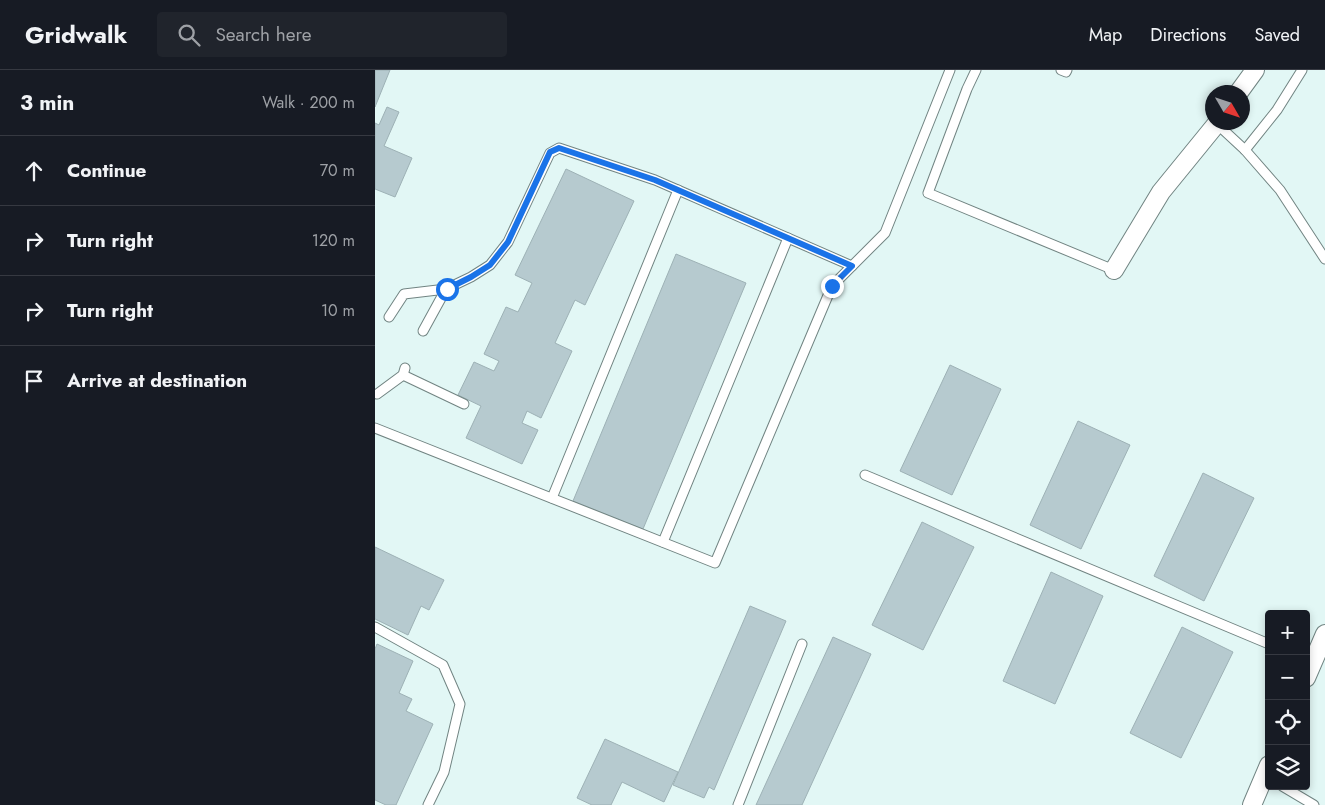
<!DOCTYPE html>
<html lang="en">
<head>
<meta charset="utf-8">
<style>
  :root { --surface:#171b24; --page:#20242c; --text:#f1f3f6; --muted:#9ea1a6; --line:#363941 }
  body { margin:0; font-family:Jost,sans-serif; background:var(--page); color:var(--text) }
  .controls { position:absolute; right:15px; bottom:15px; display:grid; overflow:hidden; border-radius:5px; box-shadow:0 2px 8px #0003 }
  .controls button { width:45px; height:45px; display:grid; place-items:center; padding:0; border:0; border-bottom:1px solid var(--line); background:var(--surface); color:var(--text); font:25px sans-serif }
  .compass { position:absolute; left:830px; top:15px; width:45px; height:45px; border-radius:50%; background:var(--surface); box-shadow:0 2px 8px #0003; rotate:129deg }
  .stop { position:absolute; width:15px; height:15px; margin:-11px; border:4px solid #1a73e8; border-radius:50%; background:#fff }
  .stop.end { background:#1a73e8; border-color:#fff; box-shadow:0 1px 5px #0008 }
  .list { margin:0; padding:0; list-style:none }
  h2 { display:flex; justify-content:space-between; align-items:center; height:65px; margin:0; padding:0 20px; font-size:21px }
  h2 small { font-size:16px; font-weight:400; color:var(--muted) }
  .list li { display:grid; grid-template-columns:32px 1fr auto; gap:15px; align-items:center; box-sizing:border-box; height:70px; padding:0 20px; border-top:1px solid var(--line) }
  .list b { display:block; font-size:19px; white-space:nowrap }
  .list em { font-size:16px; font-style:normal; color:var(--muted) }
  .icon { flex:none; width:28px; height:28px; fill:none; stroke:currentColor; stroke-width:2; stroke-linecap:round; stroke-linejoin:round }
  .map { position:relative; flex:none; width:950px; height:735px; overflow:hidden }
  header { display:flex; align-items:center; gap:30px; box-sizing:border-box; height:70px; padding:0 25px; background:var(--surface); border-bottom:1px solid var(--line) }
  header strong { font-size:24px }
  nav { display:flex; gap:28px; margin-inline-start:auto; font-size:18px }
  .search { width:350px; height:45px; background:var(--page); display:flex; align-items:center; gap:12px; box-sizing:border-box; padding:0 18px; border-radius:5px; color:var(--muted); font-size:19px }
  main { display:flex }
  aside { flex:1; background:var(--surface) }
  .map>svg:first-child { display:block }
</style>
</head>
<body>
<header>
<strong>Gridwalk</strong>
<div class="search"><svg class="icon" aria-label="search" viewBox="0 0 24 24"><circle cx="10" cy="10" r="6"/><path d="M15 15l6 6"/></svg>Search here</div>
<nav><a>Map</a><a>Directions</a><a>Saved</a></nav>
</header>
<main>
<aside>
<h2>3 min<small>Walk · 200 m</small></h2>
<ul class="list">
<li><svg class="icon" aria-label="ahead" viewBox="0 0 24 24"><path d="M12 20V5M6 11l6-6 6 6"/></svg><div><b>Continue</b></div><em>70 m</em></li>
<li><svg class="icon" aria-label="right" viewBox="0 0 24 24"><path d="M7 20v-9h11M14 6l5 5-5 5"/></svg><div><b>Turn right</b></div><em>120 m</em></li>
<li><svg class="icon" aria-label="right" viewBox="0 0 24 24"><path d="M7 20v-9h11M14 6l5 5-5 5"/></svg><div><b>Turn right</b></div><em>10 m</em></li>
<li><svg class="icon" aria-label="arrive" viewBox="0 0 24 24"><path d="M6 21V4h12l-3 4 3 4H6"/></svg><div><b>Arrive at destination</b></div></li>
</ul>
</aside>
<div class="map">
<svg width="950" height="735" viewBox="0 0 950 735">
  <rect width="100%" height="100%" fill="#e2f7f5"/>
  <g fill="#b6cacf" stroke="#9db1b5">
    <path d="M 0,0 L 15,0 L 0,37 Z"/>
    <path d="M 12,37 L 24,42 L 9,76 L 37,88 L 20,127 L 0,119 L 0,53 L 4,55 Z"/>
    <path d="M 191,99 L 259,131 L 210,235 L 200,230 L 180,273 L 197,281 L 166,348 L 152,341 L 147,353 L 163,360 L 147,394 L 91,368 L 106,336 L 83,325 L 99,292 L 119,301 L 124,291 L 109,284 L 131,237 L 143,242 L 157,213 L 140,205 Z"/>
    <path d="M 301,184 L 371,213 L 268,459 L 198,431 Z"/>
    <path d="M 575,295 L 626,319 L 577,425 L 525,401 Z"/>
    <path d="M 703,351 L 755,375 L 706,479 L 655,455 Z"/>
    <path d="M 828,403 L 879,428 L 829,531 L 779,506 Z"/>
    <path d="M 547,452 L 599,477 L 548,580 L 497,555 Z"/>
    <path d="M 0,477 L 69,510 L 54,540 L 46,536 L 33,565 L 0,549 Z"/>
    <path d="M 676,502 L 728,526 L 680,634 L 628,611 Z"/>
    <path d="M 375,536 L 411,551 L 339,720 L 334,717 L 329,728 L 298,715 Z"/>
    <path d="M 807,557 L 858,582 L 806,688 L 755,663 Z"/>
    <path d="M 458,567 L 496,584 L 427,735 L 381,735 Z"/>
    <path d="M 2,574 L 38,591 L 24,623 L 37,629 L 31,641 L 58,654 L 21,735 L 11,735 L 0,730 L 0,579 Z"/>
    <path d="M 230,669 L 303,702 L 289,732 L 247,712 L 236,735 L 217,735 L 202,728 Z"/>
  </g>
  <g fill="none" stroke-linecap="round" stroke-linejoin="round">
    <g stroke="#718482" stroke-width="11">
      <g id="service">
        <path d="M 601,0 L 592,19 L 553,123 L 739,200"/>
        <path d="M 686,0 L 691,2 L 692,0"/>
        <path d="M 842,54 L 870,80 L 905,120 L 950,189"/>
        <path d="M 870,80 L 902,40 L 927,0"/>
        <path d="M 14,247 L 29,224 L 71,219 L 96,207 L 115,195 L 133,172 L 175,83 L 184,78 L 280,110 L 477,196"/>
        <path d="M 48,261 L 71,219"/>
        <path d="M 28,305 L 89,334"/>
        <path d="M 2,324 L 28,305 L 30,298"/>
        <path d="M 0,358 L 340,493 L 457,216 L 510,163 L 575,0"/>
        <path d="M 490,405 L 894,574"/>
        <path d="M 177,428 L 303,120"/>
        <path d="M 288,472 L 413,168"/>
        <path d="M 0,557 L 68,595 L 85,634 L 69,702 L 53,735"/>
        <path d="M 907,716 L 939,735"/>
        <path d="M 363,735 L 427,574"/>
      </g>
    </g>
    <g stroke="#718482" stroke-width="20">
      <g id="minor">
        <path d="M 864,22 L 880,0"/>
        <path d="M 739,200 L 786,122 L 843,52"/>
        <path d="M 931,608 L 950,564"/>
        <path d="M 877,735 L 894,695"/>
      </g>
    </g>
    <use href="#service" stroke="#fff" stroke-width="9"/>
    <use href="#minor" stroke="#fff" stroke-width="18"/>
  </g>
  <g fill="none" stroke-linecap="round" stroke-linejoin="round">
    <path stroke="#1a73e8" stroke-width="6" d="M 72,219 L 96,207 L 115,195 L 133,172 L 175,82 L 184,78 L 280,110 L 477,196 L 457,216"/>
  </g>
</svg>
<div class="controls">
<button>+</button>
<button>−</button>
<button><svg class="icon" aria-label="locate" viewBox="0 0 24 24"><circle cx="12" cy="12" r="6"/><path d="M12 2v4M12 18v4M2 12h4M18 12h4"/></svg></button>
<button><svg class="icon" aria-label="layers" viewBox="0 0 24 24"><path d="M12 4l9 5-9 5-9-5zM3 14l9 5 9-5"/></svg></button>
</div>
<svg class="compass" viewBox="-18 -18 36 36"><path d="M0-13l5 13h-10z" fill="#e53935"/><path d="M0 13l5-13h-10z" fill="#9ea1a6"/></svg>
<div class="stop" style="left:72px;top:219px"></div>
<div class="stop end" style="left:457px;top:216px"></div>
</div>
</main>
</body>
</html>
